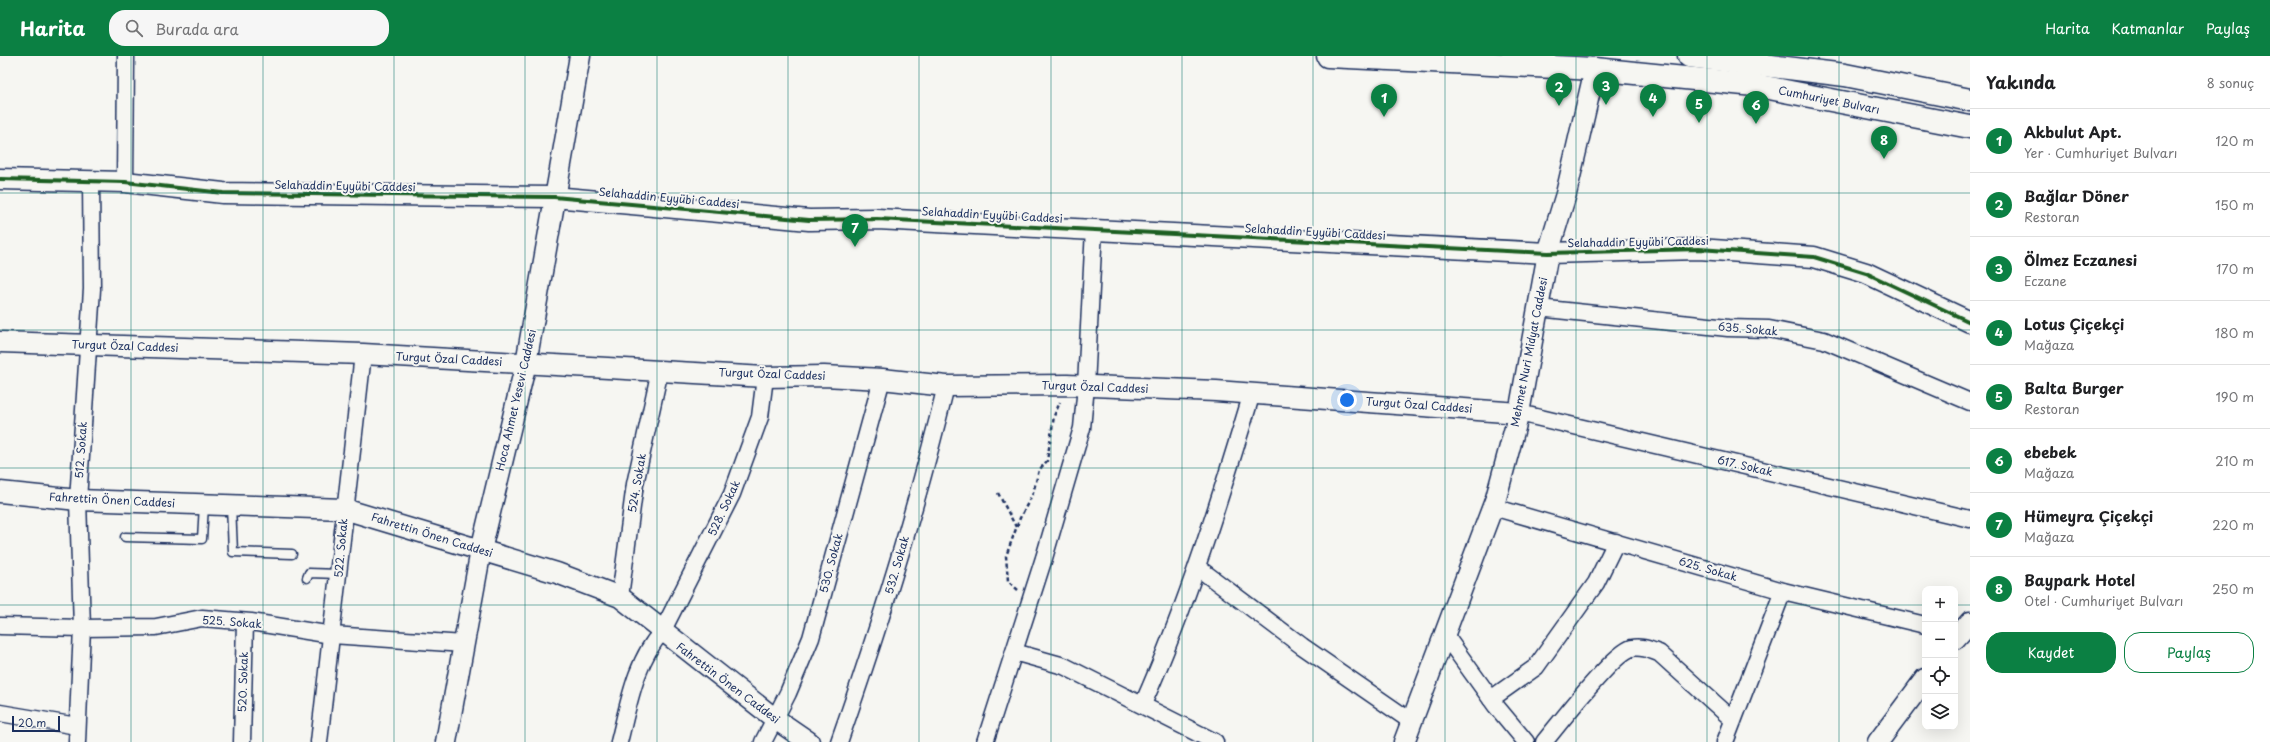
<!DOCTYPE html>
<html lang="tr">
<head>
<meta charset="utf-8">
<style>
  :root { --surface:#fff; --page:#f6f6f6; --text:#202124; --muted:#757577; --line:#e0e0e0; --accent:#0b8043 }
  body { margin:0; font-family:"Playpen Sans",sans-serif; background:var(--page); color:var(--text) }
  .controls { position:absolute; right:12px; bottom:12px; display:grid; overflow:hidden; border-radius:8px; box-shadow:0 4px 16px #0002 }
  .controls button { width:36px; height:36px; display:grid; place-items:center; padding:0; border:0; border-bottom:1px solid var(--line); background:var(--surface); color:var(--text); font:20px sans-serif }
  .scale { position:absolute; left:12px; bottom:10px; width:48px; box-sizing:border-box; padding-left:4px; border:2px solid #1b2f5e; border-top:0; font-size:11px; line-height:14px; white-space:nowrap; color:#1b2f5e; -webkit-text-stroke:3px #f6f6f2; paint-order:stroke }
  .you { position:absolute; left:1347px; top:344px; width:14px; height:14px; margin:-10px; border:3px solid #fff; border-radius:50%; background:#1a73e8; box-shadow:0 0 0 6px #1a73e833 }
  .badge { display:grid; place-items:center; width:26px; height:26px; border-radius:50%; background:var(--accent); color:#fff; font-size:13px; font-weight:700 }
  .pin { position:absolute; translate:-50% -33px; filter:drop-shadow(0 1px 2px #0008) }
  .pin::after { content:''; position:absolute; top:21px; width:14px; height:12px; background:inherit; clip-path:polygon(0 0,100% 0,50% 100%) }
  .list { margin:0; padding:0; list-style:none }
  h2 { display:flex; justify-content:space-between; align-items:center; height:52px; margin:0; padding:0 16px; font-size:17px }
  h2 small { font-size:13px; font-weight:400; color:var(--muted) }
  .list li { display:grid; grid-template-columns:26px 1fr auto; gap:12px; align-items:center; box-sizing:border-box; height:64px; padding:0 16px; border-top:1px solid var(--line) }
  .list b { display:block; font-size:15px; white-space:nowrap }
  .list p { margin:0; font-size:13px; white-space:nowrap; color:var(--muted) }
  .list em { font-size:13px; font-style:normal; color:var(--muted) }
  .actions { display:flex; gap:8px; padding:12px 16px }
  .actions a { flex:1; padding:9px 0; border:1px solid var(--accent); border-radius:16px; text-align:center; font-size:14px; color:var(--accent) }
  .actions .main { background:var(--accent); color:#fff }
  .icon { flex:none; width:22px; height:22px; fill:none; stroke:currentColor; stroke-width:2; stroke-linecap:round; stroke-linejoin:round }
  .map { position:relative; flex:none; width:1970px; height:686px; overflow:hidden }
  header { display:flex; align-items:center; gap:24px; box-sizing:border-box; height:56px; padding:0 20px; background:var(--accent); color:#fff }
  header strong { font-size:19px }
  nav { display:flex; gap:22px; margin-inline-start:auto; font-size:14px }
  .search { width:280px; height:36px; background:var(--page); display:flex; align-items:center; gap:10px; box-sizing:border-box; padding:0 14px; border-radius:16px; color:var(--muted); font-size:15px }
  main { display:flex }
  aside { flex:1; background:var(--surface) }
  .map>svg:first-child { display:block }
</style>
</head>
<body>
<header>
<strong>Harita</strong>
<div class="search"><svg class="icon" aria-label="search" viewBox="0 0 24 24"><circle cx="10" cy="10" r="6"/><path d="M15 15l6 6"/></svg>Burada ara</div>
<nav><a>Harita</a><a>Katmanlar</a><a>Paylaş</a></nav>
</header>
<main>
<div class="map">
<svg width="1970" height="686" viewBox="0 0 1970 686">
  <rect width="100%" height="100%" fill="#f6f6f2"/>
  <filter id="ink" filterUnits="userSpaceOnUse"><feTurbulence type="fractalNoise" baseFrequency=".025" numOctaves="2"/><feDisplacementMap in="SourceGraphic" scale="8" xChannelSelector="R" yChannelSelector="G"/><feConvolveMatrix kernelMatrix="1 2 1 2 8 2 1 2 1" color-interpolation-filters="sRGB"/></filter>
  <g filter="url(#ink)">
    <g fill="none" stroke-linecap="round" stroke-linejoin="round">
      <g stroke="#1b2f5e" stroke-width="11">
        <g id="service">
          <path d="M 231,449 L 233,496 L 292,498"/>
          <path d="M 125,481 L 202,483 L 204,449"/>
          <path d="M 307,522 L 309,517 L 339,518"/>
        </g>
      </g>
      <g stroke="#1b2f5e" stroke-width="19">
        <g id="minor">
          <path d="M 125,126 L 126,0"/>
          <path d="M 1538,252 L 1728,272 L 1769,273 L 1824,284 L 1970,346"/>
          <path d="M 1519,357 L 1970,463"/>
          <path d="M 1493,451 L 1783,535 L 1925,569"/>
          <path d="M 1197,511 L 1302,590 L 1412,666"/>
          <path d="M 620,541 L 635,428 L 660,314"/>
          <path d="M 0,570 L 82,572 L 156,571 L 202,562 L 251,566 L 332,579 L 464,588"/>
          <path d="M 1445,579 L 1496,650 L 1526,686"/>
          <path d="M 1014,596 L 1064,610 L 1215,686"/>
          <path d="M 1491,643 L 1536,611 L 1596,527 L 1616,486"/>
          <path d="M 1143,648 C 1188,547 1220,443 1252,337"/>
          <path d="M 0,657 L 77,670"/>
          <path d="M 77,686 L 82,572 L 78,444 L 92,233 L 91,125"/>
          <path d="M 242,686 L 245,566"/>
          <path d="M 319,686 L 363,298"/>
          <path d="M 619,686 C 628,651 636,603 662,576 L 732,438 L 760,361 L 765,321"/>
          <path d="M 763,686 L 788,637 L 811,582 L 882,323"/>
          <path d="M 839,686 C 880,569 917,450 946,330"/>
          <path d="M 985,686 L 1044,502 L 1082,372 L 1086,330 L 1094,173"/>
          <path d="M 1544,686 C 1559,668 1613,597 1632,592 C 1642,590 1650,594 1659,597 L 1733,664"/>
          <path d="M 1725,686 L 1783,535"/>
        </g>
      </g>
      <g stroke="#1b2f5e" stroke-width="23">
        <g id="tertiary">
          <path d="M 0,123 L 125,126 L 223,137 L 554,141 L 809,164 L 877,163 L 1548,197 L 1699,193 L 1814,201 L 1866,217 L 1970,266"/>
          <path d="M 0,286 L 363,298 L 765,321 L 824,320 L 882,323 L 946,330 L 1067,329 L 1216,335 L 1519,357"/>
          <path d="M 0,436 L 78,444 L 344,453 L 557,517 L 620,541 L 774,662 L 809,686"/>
          <path d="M 1955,583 L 1970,566"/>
          <path d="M 446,686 L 481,494 L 526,307 L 580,0"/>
          <path d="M 1404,686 L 1496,442 L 1519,357 L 1548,197 L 1566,138 L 1595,13"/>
          <path d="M 1878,686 L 1925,623"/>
        </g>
      </g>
      <g stroke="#1b2f5e" stroke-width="25">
        <g id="primary">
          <path d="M 1328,0 L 1595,13 L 1754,29 L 1970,71"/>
          <path d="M 1689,0 L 1845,19 L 1970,44"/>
        </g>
      </g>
      <g stroke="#1b2f5e" stroke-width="2.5" stroke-dasharray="4 3" stroke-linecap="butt">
        <path d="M 998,437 L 1016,471"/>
        <path d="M 1018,534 L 1008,525 L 1006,500 L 1020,462 L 1033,437 L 1039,414 L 1047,405 L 1054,360 L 1060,346"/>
      </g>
      <use href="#service" stroke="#f6f6f2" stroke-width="8"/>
      <use href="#minor" stroke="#f6f6f2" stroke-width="16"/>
      <use href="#tertiary" stroke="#f6f6f2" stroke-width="20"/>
      <use href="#primary" stroke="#f6f6f2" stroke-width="22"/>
      <g stroke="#f6f6f2" stroke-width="6">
        <path id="cycleway" d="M 0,123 L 125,126 L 223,137 L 554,141 L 809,164 L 877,163 L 1548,197 L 1699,193 L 1814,201 L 1866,217 L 1970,266"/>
      </g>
      <use href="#cycleway" stroke="#1b5e20" stroke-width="4"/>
    </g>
  </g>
  <path fill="none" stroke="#0f766e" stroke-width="1" stroke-opacity="0.55" d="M 131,0 L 131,686M 263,0 L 263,686M 394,0 L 394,686M 525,0 L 525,686M 657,0 L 657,686M 788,0 L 788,686M 919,0 L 919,686M 1051,0 L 1051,686M 1182,0 L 1182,686M 1313,0 L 1313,686M 1445,0 L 1445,686M 1576,0 L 1576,686M 1707,0 L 1707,686M 1839,0 L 1839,686M 0,137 L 1970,137M 0,274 L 1970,274M 0,412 L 1970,412M 0,549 L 1925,549M 1955,549 L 1970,549"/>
  <g text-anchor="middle" stroke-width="4" stroke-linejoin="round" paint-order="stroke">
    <g font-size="11" fill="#1b2f5e" stroke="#f6f6f2">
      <text transform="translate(1829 44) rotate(11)" y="4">Cumhuriyet Bulvarı</text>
      <text transform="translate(345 130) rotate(1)" y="4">Selahaddin Eyyübi Caddesi</text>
      <text transform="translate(669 142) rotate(5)" y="4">Selahaddin Eyyübi Caddesi</text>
      <text transform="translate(992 159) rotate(3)" y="4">Selahaddin Eyyübi Caddesi</text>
      <text transform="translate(1315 176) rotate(3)" y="4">Selahaddin Eyyübi Caddesi</text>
      <text transform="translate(1638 186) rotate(-1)" y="4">Selahaddin Eyyübi Caddesi</text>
      <text transform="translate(1748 273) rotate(5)" y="4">635. Sokak</text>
      <text transform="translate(125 290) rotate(2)" y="4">Turgut Özal Caddesi</text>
      <text transform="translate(1529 296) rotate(-79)" y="4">Mehmet Nuri Midyat Caddesi</text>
      <text transform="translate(449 303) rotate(3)" y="4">Turgut Özal Caddesi</text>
      <text transform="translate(772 318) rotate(2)" y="4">Turgut Özal Caddesi</text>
      <text transform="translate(1095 331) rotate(2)" y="4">Turgut Özal Caddesi</text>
      <text transform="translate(516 344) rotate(-77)" y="4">Hoca Ahmet Yesevi Caddesi</text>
      <text transform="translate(1419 349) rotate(4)" y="4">Turgut Özal Caddesi</text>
      <text transform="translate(81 394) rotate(-86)" y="4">512. Sokak</text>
      <text transform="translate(1745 410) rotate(13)" y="4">617. Sokak</text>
      <text transform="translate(637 427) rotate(-80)" y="4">524. Sokak</text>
      <text transform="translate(112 444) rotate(3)" y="4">Fahrettin Önen Caddesi</text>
      <text transform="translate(724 452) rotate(-65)" y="4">528. Sokak</text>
      <text transform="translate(432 479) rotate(17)" y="4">Fahrettin Önen Caddesi</text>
      <text transform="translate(341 492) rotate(-85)" y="4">522. Sokak</text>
      <text transform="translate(831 507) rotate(-75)" y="4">530. Sokak</text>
      <text transform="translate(897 509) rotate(-74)" y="4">532. Sokak</text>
      <text transform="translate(1708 513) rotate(16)" y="4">625. Sokak</text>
      <text transform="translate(232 566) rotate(4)" y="4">525. Sokak</text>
      <text transform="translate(243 626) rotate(-88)" y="4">520. Sokak</text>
      <text transform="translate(728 627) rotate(37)" y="4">Fahrettin Önen Caddesi</text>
    </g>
  </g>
</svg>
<div class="controls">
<button>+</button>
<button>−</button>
<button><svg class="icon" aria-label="locate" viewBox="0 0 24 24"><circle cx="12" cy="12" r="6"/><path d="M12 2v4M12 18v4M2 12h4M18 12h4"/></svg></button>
<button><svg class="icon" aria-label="layers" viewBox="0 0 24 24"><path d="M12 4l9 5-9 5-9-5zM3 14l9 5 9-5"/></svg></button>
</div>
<div class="scale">20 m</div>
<div class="you"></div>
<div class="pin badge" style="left:1384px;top:61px">1</div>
<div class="pin badge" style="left:1559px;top:50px">2</div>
<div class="pin badge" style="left:1606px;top:49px">3</div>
<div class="pin badge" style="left:1653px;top:61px">4</div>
<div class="pin badge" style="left:1699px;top:67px">5</div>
<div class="pin badge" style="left:1756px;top:68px">6</div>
<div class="pin badge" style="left:855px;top:191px">7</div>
<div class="pin badge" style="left:1884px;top:103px">8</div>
</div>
<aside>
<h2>Yakında<small>8 sonuç</small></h2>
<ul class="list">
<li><span class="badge">1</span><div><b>Akbulut Apt.</b><p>Yer · Cumhuriyet Bulvarı</p></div><em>120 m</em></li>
<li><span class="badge">2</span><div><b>Bağlar Döner</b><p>Restoran</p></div><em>150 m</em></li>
<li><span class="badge">3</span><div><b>Ölmez Eczanesi</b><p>Eczane</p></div><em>170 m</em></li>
<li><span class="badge">4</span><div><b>Lotus Çiçekçi</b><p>Mağaza</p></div><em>180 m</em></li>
<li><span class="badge">5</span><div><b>Balta Burger</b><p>Restoran</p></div><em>190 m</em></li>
<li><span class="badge">6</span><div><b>ebebek</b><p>Mağaza</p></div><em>210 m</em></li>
<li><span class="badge">7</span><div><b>Hümeyra Çiçekçi</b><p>Mağaza</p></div><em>220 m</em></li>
<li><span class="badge">8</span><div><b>Baypark Hotel</b><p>Otel · Cumhuriyet Bulvarı</p></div><em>250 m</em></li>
</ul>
<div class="actions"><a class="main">Kaydet</a><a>Paylaş</a></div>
</aside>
</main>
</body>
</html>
